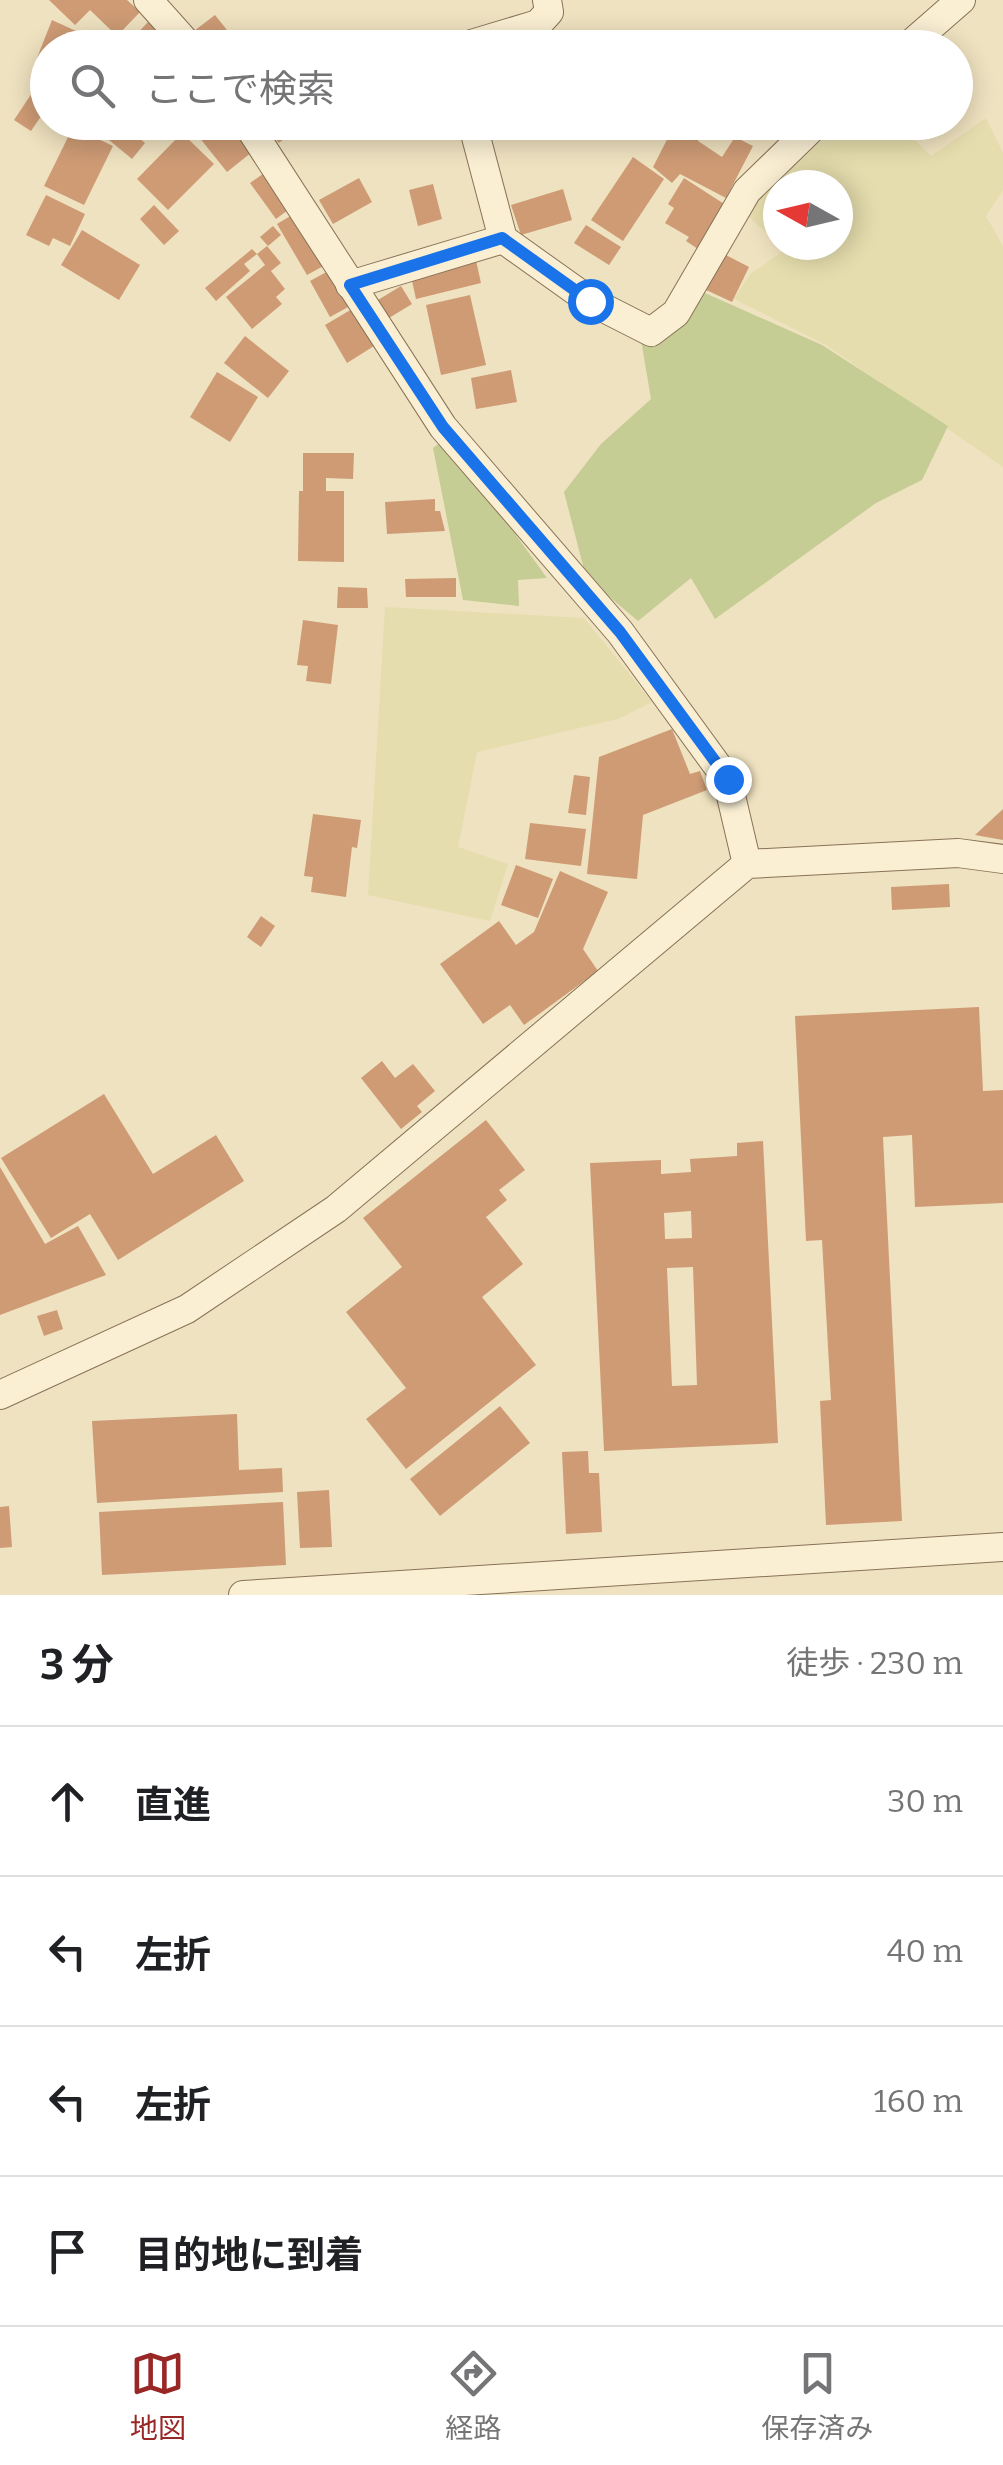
<!DOCTYPE html>
<html lang="ja">
<head>
<meta charset="utf-8">
<style>
  :root { --surface:#fff; --page:#f6f6f6; --text:#202124; --muted:#757577; --line:#e0e0e0; --accent:#992726 }
  body { margin:0; font-family:Bitter,"Noto Sans JP",serif; background:var(--page); color:var(--text) }
  .compass { position:absolute; left:763px; top:170px; width:90px; height:90px; border-radius:50%; background:var(--surface); box-shadow:0 5px 25px #0003; rotate:278deg }
  .stop { position:absolute; width:30px; height:30px; margin:-22px; border:8px solid #1a73e8; border-radius:50%; background:#fff }
  .stop.end { background:#1a73e8; border-color:#fff; box-shadow:0 2px 10px #0008 }
  .list { margin:0; padding:0; list-style:none }
  h2 { display:flex; justify-content:space-between; align-items:center; height:130px; margin:0; padding:0 40px; font-size:42px }
  h2 small { font-size:32px; font-weight:400; color:var(--muted) }
  .list li { display:grid; grid-template-columns:65px 1fr auto; gap:30px; align-items:center; box-sizing:border-box; height:150px; padding:0 40px; border-top:2px solid var(--line) }
  .list b { display:block; font-size:38px; white-space:nowrap }
  .list em { font-size:32px; font-style:normal; color:var(--muted) }
  .icon { flex:none; width:55px; height:55px; fill:none; stroke:currentColor; stroke-width:2; stroke-linecap:round; stroke-linejoin:round }
  .map { position:relative; flex:none; width:1003px; height:1595px; overflow:hidden }
  .search { position:absolute; background:var(--surface); box-shadow:0 5px 25px #0003; left:30px; right:30px; top:30px; height:110px; display:flex; align-items:center; gap:25px; box-sizing:border-box; padding:0 35px; border-radius:55px; color:var(--muted); font-size:38px }
  .sheet { height:730px; background:var(--surface) }
  nav { display:flex; justify-content:space-around; align-items:center; box-sizing:border-box; height:140px; border-top:2px solid var(--line); background:var(--surface); font-size:28px; color:var(--muted) }
  nav a { display:grid; justify-items:center; gap:5px }
  nav .on { color:var(--accent) }
  .map>svg:first-child { display:block }
</style>
</head>
<body>
<div class="map">
<svg width="1003" height="1595" viewBox="0 0 1003 1595">
  <rect width="100%" height="100%" fill="#efe2c0"/>
  <g fill="#e5ddad">
    <path d="M 986,118 L 1003,153 L 1003,190 L 986,216 L 1003,246 L 1003,467 L 826,345 L 734,299 L 750,274 L 785,250 L 781,245 L 838,245 L 838,185 L 778,185 L 778,243 L 743,212 L 759,190 L 790,169 L 842,123 L 898,123 L 931,156 Z"/>
    <path d="M 385,607 L 584,618 L 652,702 L 618,719 L 477,752 L 458,847 L 508,864 L 490,921 L 368,895 Z"/>
  </g>
  <g fill="#c6cd94">
    <path d="M 705,293 L 822,345 L 948,426 L 922,480 L 876,503 L 715,619 L 691,578 L 638,621 L 586,577 L 564,492 L 601,444 L 651,399 L 640,334 L 679,326 Z"/>
    <path d="M 446,438 L 547,578 L 518,580 L 519,606 L 463,600 L 433,448 Z"/>
  </g>
  <g fill="#ce9b75" fill-rule="evenodd">
    <path d="M 49,0 L 127,0 L 140,12 L 117,36 L 90,10 L 75,25 Z"/>
    <path d="M 215,15 L 231,35 L 216,48 L 201,48 L 190,34 Z"/>
    <path d="M 52,20 L 76,31 L 69,48 L 48,48 L 48,74 L 33,68 Z"/>
    <path d="M 148,22 L 173,48 L 136,48 L 130,41 Z"/>
    <path d="M 32,93 L 48,106 L 31,131 L 14,120 Z"/>
    <path d="M 187,122 L 229,122 L 252,152 L 227,172 Z"/>
    <path d="M 266,122 L 290,122 L 296,129 L 279,143 L 263,125 Z"/>
    <path d="M 676,122 L 710,122 L 698,141 L 722,157 L 735,137 L 753,146 L 726,198 L 680,174 L 672,183 L 653,167 Z"/>
    <path d="M 122,124 L 145,143 L 132,159 L 109,140 Z"/>
    <path d="M 73,127 L 113,146 L 84,205 L 44,186 Z"/>
    <path d="M 182,133 L 214,164 L 168,210 L 137,179 Z"/>
    <path d="M 633,157 L 664,179 L 623,241 L 591,220 Z"/>
    <path d="M 267,171 L 292,207 L 276,219 L 250,183 Z"/>
    <path d="M 359,178 L 372,202 L 333,224 L 319,200 Z"/>
    <path d="M 684,178 L 732,209 L 704,253 L 686,241 L 689,237 L 665,223 L 674,208 L 668,204 Z"/>
    <path d="M 433,184 L 442,219 L 418,226 L 409,190 Z"/>
    <path d="M 563,189 L 572,220 L 521,235 L 511,205 Z"/>
    <path d="M 46,195 L 85,214 L 70,246 L 53,238 L 49,246 L 26,235 Z"/>
    <path d="M 154,205 L 179,231 L 164,245 L 140,219 Z"/>
    <path d="M 297,212 L 327,264 L 307,275 L 277,224 Z"/>
    <path d="M 586,225 L 621,247 L 609,265 L 574,243 Z"/>
    <path d="M 273,226 L 281,235 L 268,246 L 260,237 Z"/>
    <path d="M 82,230 L 140,265 L 119,300 L 61,265 Z"/>
    <path d="M 267,246 L 281,263 L 271,271 L 285,289 L 276,297 L 282,304 L 252,329 L 226,297 L 265,265 L 257,254 Z"/>
    <path d="M 252,249 L 257,254 L 244,264 L 250,271 L 216,301 L 205,288 Z"/>
    <path d="M 722,253 L 749,267 L 732,302 L 704,289 Z"/>
    <path d="M 475,256 L 481,283 L 416,299 L 410,272 Z"/>
    <path d="M 330,270 L 350,306 L 330,317 L 310,281 Z"/>
    <path d="M 401,286 L 412,304 L 384,321 L 373,303 Z"/>
    <path d="M 470,295 L 486,365 L 441,375 L 426,305 Z"/>
    <path d="M 352,309 L 374,346 L 347,363 L 325,325 Z"/>
    <path d="M 245,336 L 289,371 L 268,398 L 224,363 Z"/>
    <path d="M 511,370 L 517,402 L 476,409 L 471,378 Z"/>
    <path d="M 217,372 L 258,397 L 230,442 L 190,417 Z"/>
    <path d="M 303,453 L 354,453 L 353,479 L 326,478 L 326,491 L 344,491 L 344,562 L 298,561 L 299,491 L 303,491 Z"/>
    <path d="M 435,499 L 435,511 L 440,511 L 445,531 L 387,534 L 385,502 Z"/>
    <path d="M 456,578 L 456,597 L 406,597 L 405,579 Z"/>
    <path d="M 338,587 L 367,588 L 368,608 L 337,608 Z"/>
    <path d="M 303,620 L 338,625 L 331,684 L 306,681 L 308,666 L 297,665 Z"/>
    <path d="M 672,729 L 690,774 L 700,771 L 707,790 L 643,815 L 637,879 L 587,874 L 599,757 Z"/>
    <path d="M 574,775 L 590,777 L 586,815 L 568,813 Z"/>
    <path d="M 1003,809 L 1003,840 L 975,835 Z"/>
    <path d="M 313,814 L 361,820 L 357,848 L 352,847 L 346,897 L 311,892 L 313,877 L 304,876 Z"/>
    <path d="M 530,823 L 586,829 L 581,866 L 525,859 Z"/>
    <path d="M 516,865 L 553,879 L 538,918 L 501,905 Z"/>
    <path d="M 560,871 L 608,892 L 583,949 L 598,971 L 524,1025 L 510,1005 L 483,1024 L 440,964 L 499,921 L 516,945 L 534,932 Z"/>
    <path d="M 949,884 L 950,907 L 892,910 L 891,887 Z"/>
    <path d="M 261,916 L 275,926 L 261,947 L 247,937 Z"/>
    <path d="M 979,1007 L 983,1091 L 1003,1090 L 1003,1203 L 915,1207 L 912,1135 L 883,1137 L 902,1521 L 826,1525 L 820,1401 L 831,1400 L 822,1240 L 806,1241 L 795,1016 Z"/>
    <path d="M 382,1061 L 395,1078 L 413,1064 L 435,1091 L 417,1106 L 422,1112 L 401,1129 L 361,1078 Z"/>
    <path d="M 104,1094 L 153,1174 L 216,1135 L 244,1181 L 118,1260 L 90,1214 L 51,1238 L 1,1158 Z"/>
    <path d="M 486,1120 L 525,1170 L 499,1190 L 507,1200 L 486,1217 L 523,1264 L 482,1297 L 536,1365 L 406,1469 L 366,1419 L 406,1388 L 346,1312 L 402,1267 L 363,1218 Z"/>
    <path d="M 763,1141 L 778,1443 L 604,1451 L 590,1163 L 661,1160 L 661,1174 L 691,1172 L 690,1159 L 737,1156 L 737,1143 ZM 691,1211 L 692,1238 L 665,1239 L 664,1213 ZM 693,1267 L 697,1385 L 672,1386 L 667,1268 Z"/>
    <path d="M 0,1167 L 45,1244 L 78,1226 L 106,1275 L 0,1315 Z"/>
    <path d="M 57,1310 L 63,1329 L 44,1336 L 37,1316 Z"/>
    <path d="M 500,1406 L 530,1443 L 440,1516 L 410,1479 Z"/>
    <path d="M 237,1414 L 239,1470 L 282,1468 L 283,1492 L 97,1503 L 92,1421 Z"/>
    <path d="M 588,1451 L 589,1473 L 599,1473 L 602,1532 L 566,1534 L 562,1452 Z"/>
    <path d="M 329,1490 L 332,1547 L 300,1548 L 297,1492 Z"/>
    <path d="M 283,1502 L 286,1565 L 102,1575 L 99,1512 Z"/>
    <path d="M 9,1506 L 12,1547 L 0,1548 L 0,1507 Z"/>
  </g>
  <g fill="none" stroke-linecap="round" stroke-linejoin="round">
    <g stroke="#887257" stroke-width="30">
      <g id="minor">
        <path d="M 148,0 L 191,48"/>
        <path d="M 458,48 L 538,24 L 549,12 L 547,0"/>
        <path d="M 906,48 L 961,0"/>
        <path d="M 246,122 L 443,427 L 620,632 L 727,779 L 747,864"/>
        <path d="M 472,122 L 503,239 L 590,301 L 651,332 L 676,313 L 747,191 L 818,122"/>
        <path d="M 350,285 L 503,239"/>
        <path d="M 0,1395 L 187,1309 L 336,1209 L 747,864 L 958,853 L 1003,859"/>
        <path d="M 243,1595 L 1003,1547"/>
      </g>
    </g>
    <use href="#minor" stroke="#faefd3" stroke-width="28"/>
  </g>
  <g fill="none" stroke-linecap="round" stroke-linejoin="round">
    <path stroke="#1a73e8" stroke-width="12" d="M 590,301 L 502,238 L 350,285 L 443,427 L 620,632 L 728,779"/>
  </g>
</svg>
<svg class="compass" viewBox="-18 -18 36 36"><path d="M0-13l5 13h-10z" fill="#e53935"/><path d="M0 13l5-13h-10z" fill="#757577"/></svg>
<div class="stop" style="left:590px;top:301px"></div>
<div class="stop end" style="left:728px;top:779px"></div>
<div class="search"><svg class="icon" aria-label="search" viewBox="0 0 24 24"><circle cx="10" cy="10" r="6"/><path d="M15 15l6 6"/></svg>ここで検索</div>
</div>
<section class="sheet">
<h2>3 分<small>徒歩 · 230 m</small></h2>
<ul class="list">
<li><svg class="icon" aria-label="ahead" viewBox="0 0 24 24"><path d="M12 20V5M6 11l6-6 6 6"/></svg><div><b>直進</b></div><em>30 m</em></li>
<li><svg class="icon" aria-label="left" viewBox="0 0 24 24"><path d="M17 20v-9H6M10 6l-5 5 5 5"/></svg><div><b>左折</b></div><em>40 m</em></li>
<li><svg class="icon" aria-label="left" viewBox="0 0 24 24"><path d="M17 20v-9H6M10 6l-5 5 5 5"/></svg><div><b>左折</b></div><em>160 m</em></li>
<li><svg class="icon" aria-label="arrive" viewBox="0 0 24 24"><path d="M6 21V4h12l-3 4 3 4H6"/></svg><div><b>目的地に到着</b></div></li>
</ul>
</section>
<nav>
<a class="on"><svg class="icon" aria-label="map" viewBox="0 0 24 24"><path d="M3 6l6-2 6 2 6-2v14l-6 2-6-2-6 2zM9 4v14M15 6v14"/></svg>地図</a>
<a><svg class="icon" aria-label="directions" viewBox="0 0 24 24"><path d="M12 3l9 9-9 9-9-9zM9 14v-3h6M13 9l2 2-2 2"/></svg>経路</a>
<a><svg class="icon" aria-label="saved" viewBox="0 0 24 24"><path d="M7 4h10v16l-5-4-5 4z"/></svg>保存済み</a>
</nav>
</body>
</html>
